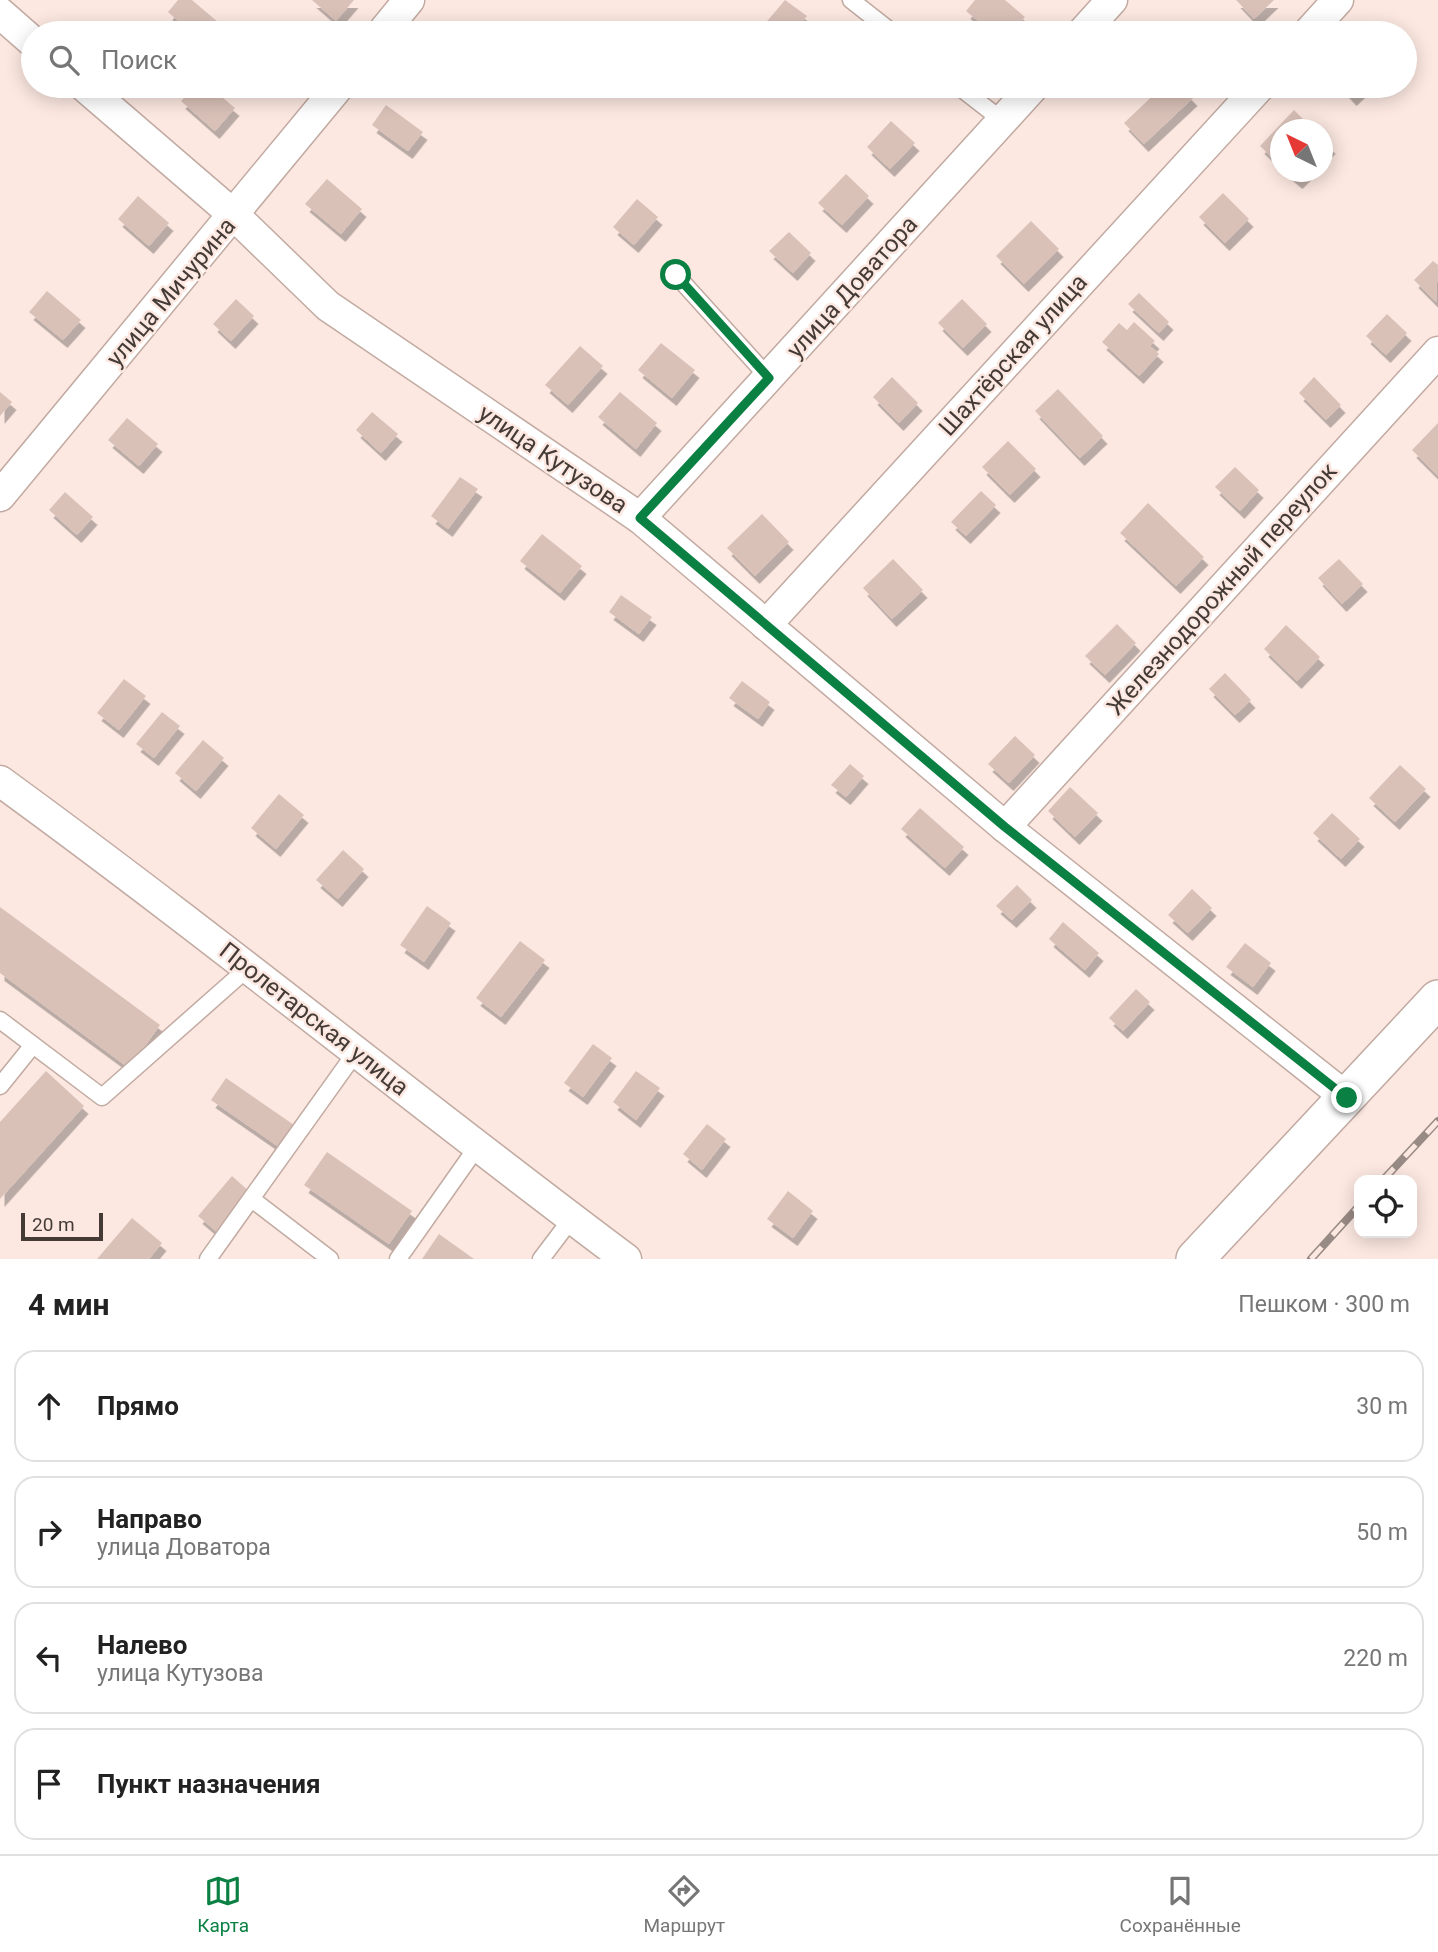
<!DOCTYPE html>
<html lang="ru">
<head>
<meta charset="utf-8">
<style>
  :root { --surface:#fff; --page:#f2f2f2; --text:#222; --muted:#767676; --line:#e0e0e0; --accent:#0b8043 }
  body { margin:0; font-family:Roboto,sans-serif; background:var(--page); color:var(--text) }
  .controls { position:absolute; right:21px; bottom:21px; display:grid; overflow:hidden; border-radius:14px; box-shadow:0 4px 18px #0003 }
  .controls button { width:63px; height:63px; display:grid; place-items:center; padding:0; border:0; border-bottom:2px solid var(--line); background:var(--surface); color:var(--text); font:35px sans-serif }
  .compass { position:absolute; left:1270px; top:119px; width:63px; height:63px; border-radius:50%; background:var(--surface); box-shadow:0 4px 18px #0003; rotate:317deg }
  .scale { position:absolute; left:21px; bottom:18px; width:82px; box-sizing:border-box; padding-left:7px; border:4px solid #443b37; border-top:0; font-size:19px; line-height:24px; white-space:nowrap; color:#443b37; -webkit-text-stroke:5px #fce8e1; paint-order:stroke }
  .stop { position:absolute; width:21px; height:21px; margin:-16px; border:5px solid #0b8043; border-radius:50%; background:#fff }
  .stop.end { background:#0b8043; border-color:#fff; box-shadow:0 2px 7px #0008 }
  .list { margin:0; padding:0; list-style:none }
  h2 { display:flex; justify-content:space-between; align-items:center; height:91px; margin:0; padding:0 28px; font-size:30px }
  h2 small { font-size:23px; font-weight:400; color:var(--muted) }
  .list li { display:grid; grid-template-columns:46px 1fr auto; gap:21px; align-items:center; box-sizing:border-box; height:112px; margin:0 14px 14px; padding:0 14px; border:2px solid var(--line); border-radius:21px }
  .list b { display:block; font-size:26px; white-space:nowrap }
  .list p { margin:0; font-size:23px; white-space:nowrap; color:var(--muted) }
  .list em { font-size:23px; font-style:normal; color:var(--muted) }
  .icon { flex:none; width:38px; height:38px; fill:none; stroke:currentColor; stroke-width:2; stroke-linecap:round; stroke-linejoin:round }
  .map { position:relative; flex:none; width:1438px; height:1259px; overflow:hidden }
  .search { position:absolute; background:var(--surface); box-shadow:0 4px 18px #0003; left:21px; right:21px; top:21px; height:77px; display:flex; align-items:center; gap:18px; box-sizing:border-box; padding:0 24px; border-radius:38px; color:var(--muted); font-size:26px }
  .sheet { height:595px; background:var(--surface) }
  nav { display:flex; justify-content:space-around; align-items:center; box-sizing:border-box; height:98px; border-top:2px solid var(--line); background:var(--surface); font-size:19px; color:var(--muted) }
  nav a { display:grid; justify-items:center; gap:4px }
  nav .on { color:var(--accent) }
  .map>svg:first-child { display:block }
</style>
</head>
<body>
<div class="map">
<svg width="1438" height="1259" viewBox="0 0 1438 1259">
  <defs>
    <filter id="shadow"><feDropShadow dx="4.5" dy="8" stdDeviation="0" flood-color="#0004"/></filter>
  </defs>
  <rect width="100%" height="100%" fill="#fce8e1"/>
  <g fill="#d9c1b8" filter="url(#shadow)">
    <path d="M 178,0 L 192,0 L 225,28 L 221,33 L 192,33 L 168,12 Z"/>
    <path d="M 312,0 L 354,0 L 336,21 Z"/>
    <path d="M 785,0 L 807,16 L 792,33 L 757,33 Z"/>
    <path d="M 975,0 L 1005,0 L 1025,17 L 1010,33 L 993,33 L 966,11 Z"/>
    <path d="M 1236,0 L 1274,0 L 1254,19 Z"/>
    <path d="M 195,86 L 209,86 L 235,108 L 215,131 L 181,101 Z"/>
    <path d="M 1163,86 L 1181,86 L 1193,98 L 1144,144 L 1124,123 Z"/>
    <path d="M 1341,86 L 1365,86 L 1352,98 Z"/>
    <path d="M 386,105 L 423,132 L 408,151 L 372,125 Z"/>
    <path d="M 1294,110 L 1314,130 L 1280,130 L 1280,165 L 1260,146 Z"/>
    <path d="M 891,121 L 915,143 L 890,169 L 867,147 Z"/>
    <path d="M 1322,137 L 1331,146 L 1322,155 Z"/>
    <path d="M 1287,172 L 1307,172 L 1298,181 Z"/>
    <path d="M 846,174 L 869,196 L 842,225 L 818,203 Z"/>
    <path d="M 327,179 L 362,209 L 341,234 L 305,204 Z"/>
    <path d="M 1223,193 L 1249,219 L 1225,243 L 1199,217 Z"/>
    <path d="M 138,196 L 169,223 L 149,246 L 118,219 Z"/>
    <path d="M 637,199 L 658,217 L 634,245 L 613,227 Z"/>
    <path d="M 1031,221 L 1059,249 L 1024,284 L 996,256 Z"/>
    <path d="M 789,232 L 811,253 L 793,273 L 769,251 Z"/>
    <path d="M 1433,261 L 1438,265 L 1436,302 L 1414,280 Z"/>
    <path d="M 47,291 L 81,320 L 63,340 L 29,312 Z"/>
    <path d="M 1139,293 L 1169,322 L 1159,333 L 1128,304 Z"/>
    <path d="M 236,299 L 254,316 L 231,341 L 213,324 Z"/>
    <path d="M 962,299 L 987,324 L 963,348 L 938,323 Z"/>
    <path d="M 1387,314 L 1407,333 L 1386,355 L 1366,336 Z"/>
    <path d="M 1134,322 L 1155,341 L 1150,346 L 1159,354 L 1139,376 L 1102,342 L 1119,323 L 1127,330 Z"/>
    <path d="M 661,343 L 695,370 L 672,398 L 638,370 Z"/>
    <path d="M 580,346 L 603,366 L 568,405 L 545,385 Z"/>
    <path d="M 892,377 L 918,403 L 899,423 L 873,397 Z"/>
    <path d="M 1314,377 L 1341,405 L 1326,420 L 1299,393 Z"/>
    <path d="M 1058,389 L 1103,436 L 1080,458 L 1035,411 Z"/>
    <path d="M 0,392 L 12,402 L 0,416 Z"/>
    <path d="M 620,392 L 657,423 L 636,449 L 598,417 Z"/>
    <path d="M 372,412 L 398,434 L 381,453 L 356,430 Z"/>
    <path d="M 127,418 L 158,444 L 139,466 L 108,440 Z"/>
    <path d="M 1438,423 L 1438,476 L 1412,450 Z"/>
    <path d="M 1008,441 L 1036,469 L 1010,495 L 982,467 Z"/>
    <path d="M 1235,467 L 1259,490 L 1240,511 L 1215,487 Z"/>
    <path d="M 460,477 L 478,489 L 448,529 L 431,516 Z"/>
    <path d="M 981,491 L 996,505 L 966,536 L 951,522 Z"/>
    <path d="M 65,492 L 93,517 L 77,535 L 49,510 Z"/>
    <path d="M 1148,503 L 1204,557 L 1176,586 L 1120,533 Z"/>
    <path d="M 762,514 L 789,542 L 755,576 L 727,548 Z"/>
    <path d="M 542,534 L 582,566 L 560,593 L 520,561 Z"/>
    <path d="M 893,559 L 923,590 L 892,619 L 863,588 Z"/>
    <path d="M 1339,559 L 1363,584 L 1342,604 L 1318,578 Z"/>
    <path d="M 621,595 L 652,617 L 639,634 L 609,612 Z"/>
    <path d="M 1117,624 L 1136,643 L 1105,675 L 1085,656 Z"/>
    <path d="M 1286,625 L 1320,657 L 1297,681 L 1264,649 Z"/>
    <path d="M 1225,673 L 1251,700 L 1235,715 L 1209,689 Z"/>
    <path d="M 124,679 L 146,696 L 119,730 L 97,713 Z"/>
    <path d="M 742,681 L 770,702 L 758,719 L 729,698 Z"/>
    <path d="M 162,712 L 180,726 L 154,758 L 136,744 Z"/>
    <path d="M 1015,736 L 1035,755 L 1009,783 L 988,764 Z"/>
    <path d="M 203,740 L 224,758 L 196,791 L 175,773 Z"/>
    <path d="M 850,764 L 864,776 L 846,797 L 831,785 Z"/>
    <path d="M 1400,765 L 1426,789 L 1395,822 L 1369,798 Z"/>
    <path d="M 1070,787 L 1098,813 L 1075,837 L 1048,811 Z"/>
    <path d="M 279,794 L 304,815 L 276,849 L 251,828 Z"/>
    <path d="M 920,808 L 964,847 L 945,868 L 901,829 Z"/>
    <path d="M 1332,813 L 1360,839 L 1341,859 L 1313,833 Z"/>
    <path d="M 343,850 L 364,869 L 338,899 L 316,880 Z"/>
    <path d="M 1017,885 L 1032,900 L 1012,920 L 996,906 Z"/>
    <path d="M 1192,889 L 1212,908 L 1188,933 L 1168,915 Z"/>
    <path d="M 427,906 L 451,923 L 424,962 L 400,945 Z"/>
    <path d="M 0,907 L 160,1025 L 129,1068 L 0,973 Z"/>
    <path d="M 1063,922 L 1099,953 L 1085,970 L 1049,939 Z"/>
    <path d="M 520,941 L 545,960 L 501,1017 L 476,998 Z"/>
    <path d="M 1245,943 L 1271,963 L 1253,987 L 1226,967 Z"/>
    <path d="M 1136,989 L 1150,1002 L 1123,1031 L 1109,1018 Z"/>
    <path d="M 593,1044 L 612,1058 L 583,1097 L 564,1083 Z"/>
    <path d="M 46,1071 L 84,1106 L 0,1199 L 0,1122 Z"/>
    <path d="M 636,1071 L 660,1088 L 636,1120 L 613,1102 Z"/>
    <path d="M 226,1078 L 294,1125 L 279,1147 L 211,1100 Z"/>
    <path d="M 707,1124 L 726,1139 L 702,1170 L 683,1154 Z"/>
    <path d="M 327,1152 L 412,1211 L 389,1244 L 304,1185 Z"/>
    <path d="M 232,1176 L 251,1193 L 217,1232 L 198,1216 Z"/>
    <path d="M 788,1191 L 813,1211 L 793,1238 L 767,1219 Z"/>
    <path d="M 132,1218 L 162,1243 L 149,1259 L 97,1259 Z"/>
    <path d="M 439,1234 L 474,1259 L 422,1259 Z"/>
  </g>
  <g fill="none" stroke-linecap="round" stroke-linejoin="round">
    <g stroke="#c1aaa1" stroke-width="19">
      <g id="service">
        <path d="M 851,0 L 893,33"/>
        <path d="M 958,86 L 1003,121"/>
        <path d="M 676,275 L 769,378"/>
        <path d="M 0,1020 L 102,1097 L 249,967"/>
        <path d="M 0,1086 L 33,1045"/>
        <path d="M 253,1200 L 330,1259"/>
        <path d="M 208,1259 L 356,1052"/>
        <path d="M 398,1259 L 477,1147"/>
        <path d="M 541,1259 L 572,1218"/>
      </g>
    </g>
    <g stroke="#c1aaa1" stroke-width="33">
      <g id="minor">
        <path d="M 0,13 L 33,42"/>
        <path d="M 382,33 L 409,0"/>
        <path d="M 1082,33 L 1112,0"/>
        <path d="M 1308,33 L 1338,0"/>
        <path d="M 84,86 L 235,216 L 328,306 L 640,518 L 1005,827 L 1347,1098"/>
        <path d="M 0,496 L 339,86"/>
        <path d="M 640,518 L 1034,86"/>
        <path d="M 766,625 L 1260,86"/>
        <path d="M 0,781 C 213,936 416,1102 626,1259"/>
        <path d="M 1005,827 L 1438,352"/>
      </g>
    </g>
    <g stroke="#c1aaa1" stroke-width="40">
      <path id="tertiary" d="M 1195,1259 L 1438,999"/>
    </g>
    <use href="#service" stroke="#fff" stroke-width="16"/>
    <use href="#minor" stroke="#fff" stroke-width="30"/>
    <use href="#tertiary" stroke="#fff" stroke-width="37"/>
    <g stroke="#988a84" stroke-width="8">
      <g id="rail">
        <path d="M 1383,1180 L 1438,1121"/>
        <path d="M 1311,1259 L 1359,1206"/>
      </g>
    </g>
    <use href="#rail" stroke="#fce8e1" stroke-width="5" stroke-dasharray="16" stroke-linecap="butt"/>
  </g>
  <g fill="none" stroke-linecap="round" stroke-linejoin="round">
    <path stroke="#0b8043" stroke-width="9" d="M 676,275 L 769,378 L 640,518 L 1005,827 L 1347,1098"/>
  </g>
  <g text-anchor="middle" stroke-width="5" stroke-linejoin="round" paint-order="stroke">
    <g font-size="24" fill="#443b37" stroke="#fce8e1">
      <text transform="translate(852 287) rotate(-48)" y="8">улица Доватора</text>
      <text transform="translate(171 292) rotate(-50)" y="8">улица Мичурина</text>
      <text transform="translate(1013 355) rotate(-48)" y="8">Шахтёрская улица</text>
      <text transform="translate(553 459) rotate(34)" y="8">улица Кутузова</text>
      <text transform="translate(1222 589) rotate(-48)" y="8">Железнодорожный переулок</text>
      <text transform="translate(314 1019) rotate(38)" y="8">Пролетарская улица</text>
    </g>
  </g>
</svg>
<div class="controls">
<button><svg class="icon" aria-label="locate" viewBox="0 0 24 24"><circle cx="12" cy="12" r="6"/><path d="M12 2v4M12 18v4M2 12h4M18 12h4"/></svg></button>
</div>
<svg class="compass" viewBox="-18 -18 36 36"><path d="M0-13l5 13h-10z" fill="#e53935"/><path d="M0 13l5-13h-10z" fill="#767676"/></svg>
<div class="scale">20 m</div>
<div class="stop" style="left:676px;top:275px"></div>
<div class="stop end" style="left:1347px;top:1098px"></div>
<div class="search"><svg class="icon" aria-label="search" viewBox="0 0 24 24"><circle cx="10" cy="10" r="6"/><path d="M15 15l6 6"/></svg>Поиск</div>
</div>
<section class="sheet">
<h2>4 мин<small>Пешком · 300 m</small></h2>
<ul class="list">
<li><svg class="icon" aria-label="ahead" viewBox="0 0 24 24"><path d="M12 20V5M6 11l6-6 6 6"/></svg><div><b>Прямо</b></div><em>30 m</em></li>
<li><svg class="icon" aria-label="right" viewBox="0 0 24 24"><path d="M7 20v-9h11M14 6l5 5-5 5"/></svg><div><b>Направо</b><p>улица Доватора</p></div><em>50 m</em></li>
<li><svg class="icon" aria-label="left" viewBox="0 0 24 24"><path d="M17 20v-9H6M10 6l-5 5 5 5"/></svg><div><b>Налево</b><p>улица Кутузова</p></div><em>220 m</em></li>
<li><svg class="icon" aria-label="arrive" viewBox="0 0 24 24"><path d="M6 21V4h12l-3 4 3 4H6"/></svg><div><b>Пункт назначения</b></div></li>
</ul>
</section>
<nav>
<a class="on"><svg class="icon" aria-label="map" viewBox="0 0 24 24"><path d="M3 6l6-2 6 2 6-2v14l-6 2-6-2-6 2zM9 4v14M15 6v14"/></svg>Карта</a>
<a><svg class="icon" aria-label="directions" viewBox="0 0 24 24"><path d="M12 3l9 9-9 9-9-9zM9 14v-3h6M13 9l2 2-2 2"/></svg>Маршрут</a>
<a><svg class="icon" aria-label="saved" viewBox="0 0 24 24"><path d="M7 4h10v16l-5-4-5 4z"/></svg>Сохранённые</a>
</nav>
</body>
</html>
